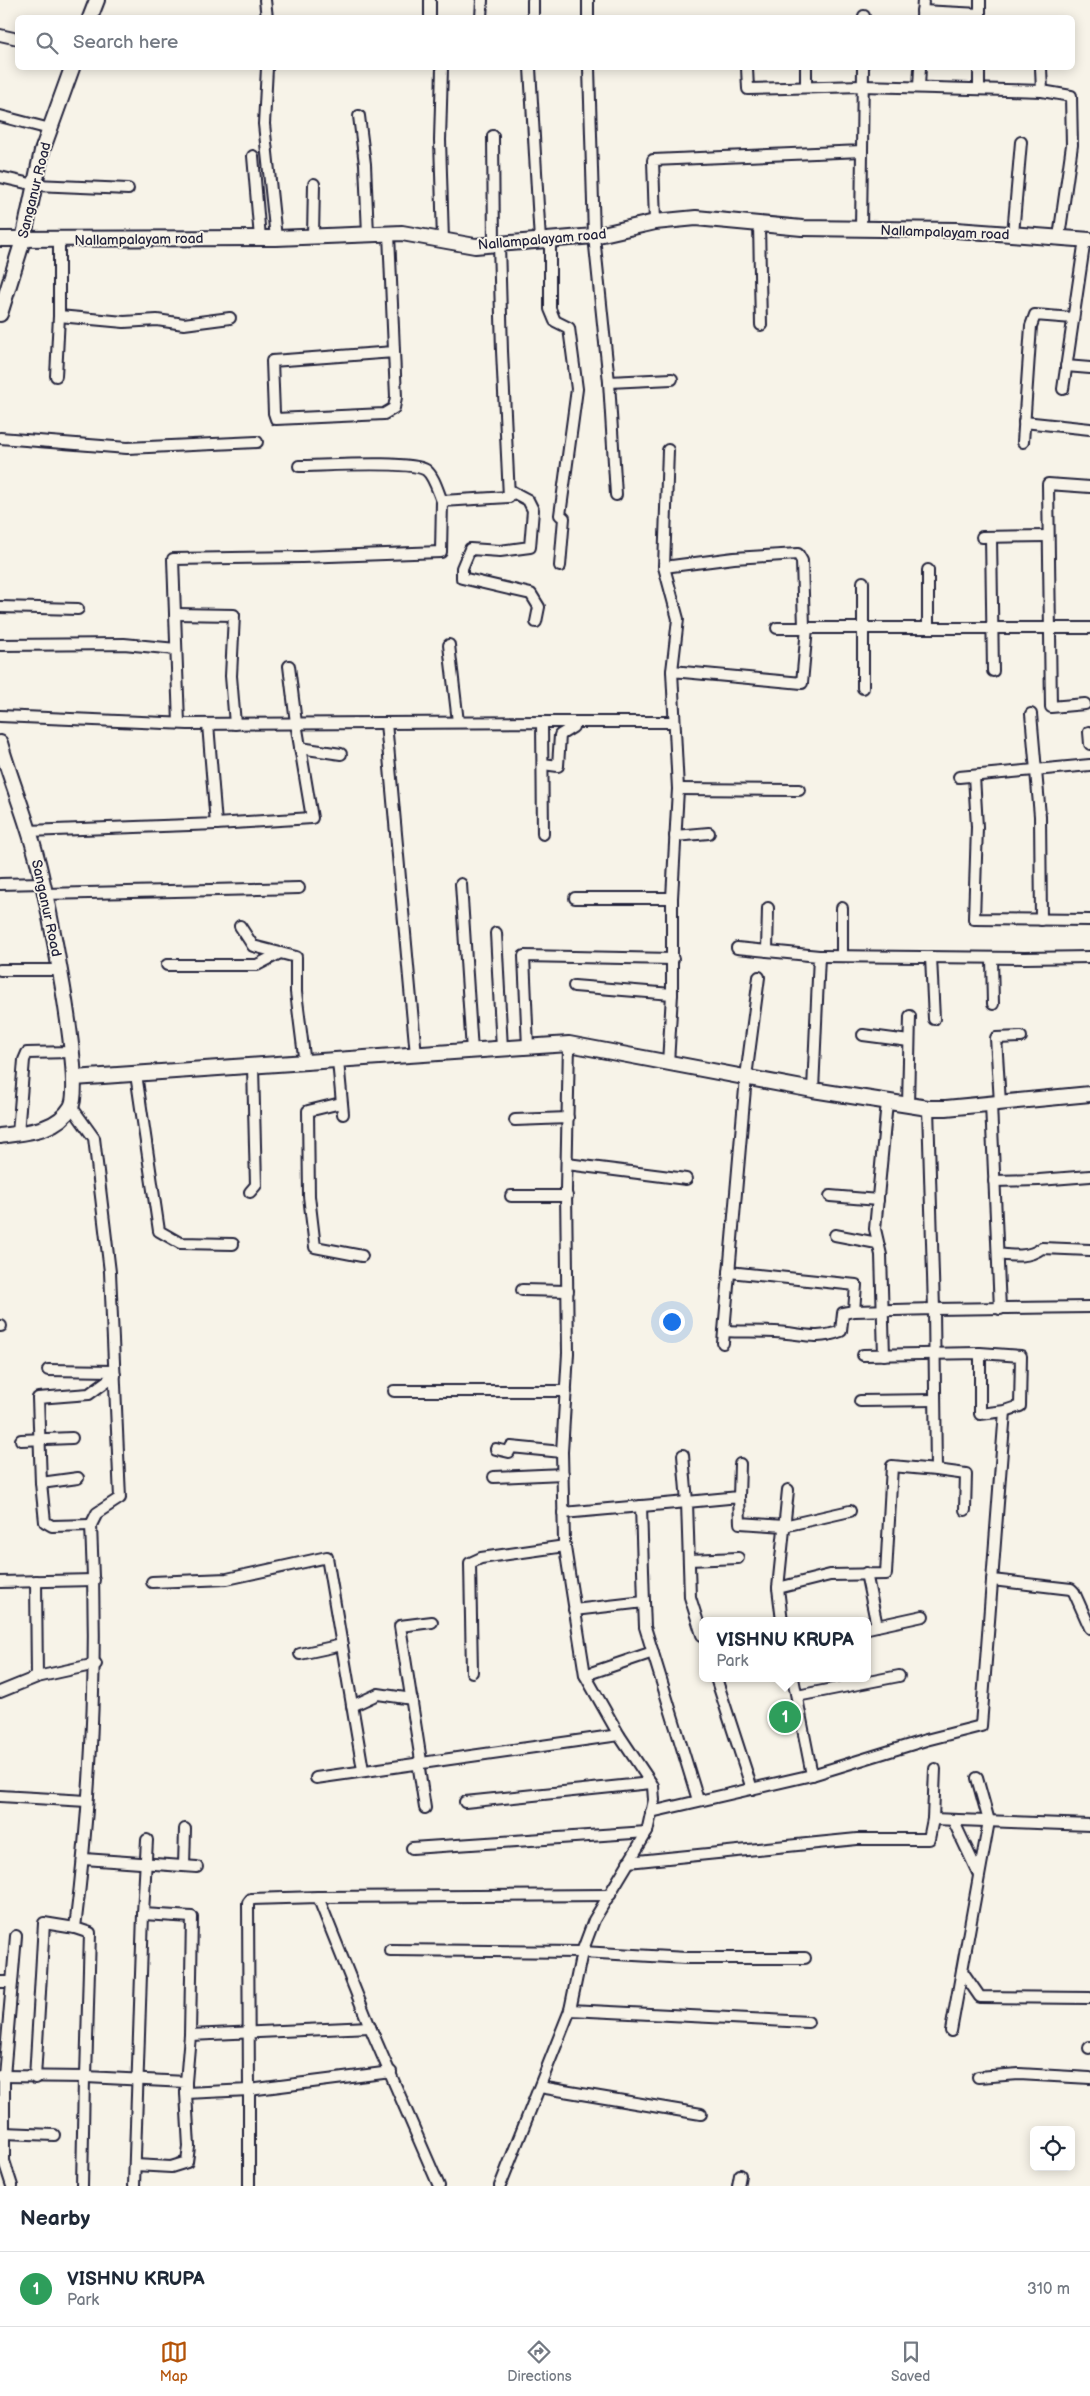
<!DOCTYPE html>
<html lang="en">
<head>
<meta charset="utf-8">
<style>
  :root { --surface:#fff; --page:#f6f6f7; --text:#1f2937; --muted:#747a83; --line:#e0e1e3; --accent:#b45309 }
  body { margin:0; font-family:"Balsamiq Sans",sans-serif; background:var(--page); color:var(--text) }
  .controls { position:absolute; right:15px; bottom:15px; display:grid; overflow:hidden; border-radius:8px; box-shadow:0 2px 12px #0003 }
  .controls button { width:45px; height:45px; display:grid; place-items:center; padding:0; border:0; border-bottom:1px solid var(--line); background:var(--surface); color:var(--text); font:25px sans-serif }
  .you { position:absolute; left:671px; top:1321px; width:18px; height:18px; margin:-12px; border:4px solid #fff; border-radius:50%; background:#1a73e8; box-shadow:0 0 0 8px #1a73e833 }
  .badge { display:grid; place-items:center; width:32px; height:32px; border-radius:50%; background:var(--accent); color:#fff; font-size:16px; font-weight:700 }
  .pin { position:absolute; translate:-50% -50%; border:2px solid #fff; box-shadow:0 1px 5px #0006 }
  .popup { position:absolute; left:699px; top:1617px; width:172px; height:65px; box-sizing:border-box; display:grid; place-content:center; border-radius:8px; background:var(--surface); filter:drop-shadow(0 1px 4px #0005); font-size:16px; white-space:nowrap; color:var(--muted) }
  .popup b { font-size:19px; color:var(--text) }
  .popup::after { content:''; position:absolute; left:50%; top:100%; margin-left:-10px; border:10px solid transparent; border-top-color:var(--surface) }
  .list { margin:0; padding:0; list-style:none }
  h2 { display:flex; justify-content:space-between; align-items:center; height:65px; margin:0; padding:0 20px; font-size:21px }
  h2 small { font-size:16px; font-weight:400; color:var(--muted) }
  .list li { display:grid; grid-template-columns:32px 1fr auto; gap:15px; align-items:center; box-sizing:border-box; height:75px; padding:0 20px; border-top:1px solid var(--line) }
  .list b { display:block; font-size:19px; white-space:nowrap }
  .list p { margin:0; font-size:16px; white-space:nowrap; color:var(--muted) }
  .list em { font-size:16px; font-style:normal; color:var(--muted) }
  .icon { flex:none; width:28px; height:28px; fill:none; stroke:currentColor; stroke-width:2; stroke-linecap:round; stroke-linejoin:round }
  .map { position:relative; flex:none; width:1090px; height:2186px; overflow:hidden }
  .search { position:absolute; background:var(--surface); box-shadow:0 2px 12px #0003; left:15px; right:15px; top:15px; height:55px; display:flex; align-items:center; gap:12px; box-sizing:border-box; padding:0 18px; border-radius:8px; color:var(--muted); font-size:19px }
  .sheet { height:140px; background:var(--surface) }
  nav { display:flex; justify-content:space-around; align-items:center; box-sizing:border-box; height:70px; border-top:1px solid var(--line); background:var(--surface); font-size:14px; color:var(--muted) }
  nav a { display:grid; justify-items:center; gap:2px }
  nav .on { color:var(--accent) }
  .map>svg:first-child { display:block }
</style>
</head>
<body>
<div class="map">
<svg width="1090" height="2186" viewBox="0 0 1090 2186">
  <rect width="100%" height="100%" fill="#f7f3e8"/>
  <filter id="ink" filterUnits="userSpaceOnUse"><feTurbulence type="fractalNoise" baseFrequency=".02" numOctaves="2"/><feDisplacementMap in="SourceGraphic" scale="10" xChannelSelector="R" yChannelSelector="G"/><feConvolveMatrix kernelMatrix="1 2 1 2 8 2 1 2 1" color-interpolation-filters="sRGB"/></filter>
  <g filter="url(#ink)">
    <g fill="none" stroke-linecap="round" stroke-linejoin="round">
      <g stroke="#22223b" stroke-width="14">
        <g id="street">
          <path d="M 265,0 L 267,18"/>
          <path d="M 430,0 L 430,16"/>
          <path d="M 588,0 L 588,18"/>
          <path d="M 922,11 L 980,14"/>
          <path d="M 922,17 L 923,0"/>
          <path d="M 481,18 L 482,0"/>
          <path d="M 533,18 L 533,0"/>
          <path d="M 864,18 L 864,16"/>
          <path d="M 980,18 L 980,0"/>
          <path d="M 0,35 L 18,39"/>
          <path d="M 267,68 L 264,124 L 276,238"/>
          <path d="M 442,68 L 440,140 L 443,241"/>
          <path d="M 530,68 L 540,241"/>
          <path d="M 589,68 L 594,236 L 609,382 L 672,379"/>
          <path d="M 747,68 L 748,89 L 863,86 L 1042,91 L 1041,68"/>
          <path d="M 806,68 L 806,87"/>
          <path d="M 919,87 L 920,68"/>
          <path d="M 979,89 L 979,68"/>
          <path d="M 1042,91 L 1071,96 L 1072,145 L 1059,237"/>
          <path d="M 0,116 L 50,129"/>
          <path d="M 359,116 L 365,164 L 368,234"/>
          <path d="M 493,136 L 494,244"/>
          <path d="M 253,156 L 260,238"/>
          <path d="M 0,177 L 35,185 L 128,189"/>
          <path d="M 655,222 L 653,160 L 862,151 L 863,68"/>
          <path d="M 759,224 L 761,325"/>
          <path d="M 861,229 L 862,151"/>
          <path d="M 389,234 L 396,397 L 394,408 L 384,414 L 276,419 L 274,413 L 272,361 L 394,352"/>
          <path d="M 1013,234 L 1021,142"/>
          <path d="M 313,236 L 314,184"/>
          <path d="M 550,240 L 550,309 L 555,321 L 569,328 L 577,389 L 560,515 L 564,518 L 560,566"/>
          <path d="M 59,316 L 124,322 L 157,320 L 184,324 L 230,318"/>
          <path d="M 1066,366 L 1090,368"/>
          <path d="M 56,376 L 59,316 L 59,240"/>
          <path d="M 609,382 L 616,495"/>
          <path d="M 1063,389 L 1085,239"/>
          <path d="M 1024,422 L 1090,429"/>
          <path d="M 0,438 L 127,448 L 257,442"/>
          <path d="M 1023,442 L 1031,326 L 1035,315 L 1073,318"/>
          <path d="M 668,450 L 664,567 L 678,619 L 672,671"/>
          <path d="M 299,466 C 322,466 411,460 426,470 C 434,476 438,492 442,501"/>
          <path d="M 509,490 L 528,500 L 533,510 L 530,547 L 500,551 L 470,549 L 462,568 L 462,578 L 531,594 L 539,607 L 536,622"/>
          <path d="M 982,537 L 1048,536"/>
          <path d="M 991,537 L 993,671"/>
          <path d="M 664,567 L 734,558 L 798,554 L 802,561 L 804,627"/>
          <path d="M 863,582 L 863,688"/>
          <path d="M 0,607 L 78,609"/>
          <path d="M 175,614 L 234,615 L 231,676 L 235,724"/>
          <path d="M 777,628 L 1090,628"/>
          <path d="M 928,628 L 928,570"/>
          <path d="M 0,645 L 124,644 L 176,649"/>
          <path d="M 449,645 L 458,722"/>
          <path d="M 1085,704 L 1051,707 L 1048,484 L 1090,487"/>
          <path d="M 1031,714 L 1040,816 L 1041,920"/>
          <path d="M 0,716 L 188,724 L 542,722 L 543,834"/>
          <path d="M 542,722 L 674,722"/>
          <path d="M 179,723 L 173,559 L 302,557 L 441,552 L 442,501 L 509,497 L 502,351 L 499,244"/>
          <path d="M 386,723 L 416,1055"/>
          <path d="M 1089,732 L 1090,744"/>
          <path d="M 300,748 L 341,754"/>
          <path d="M 543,764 L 558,766 L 560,735 L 573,727"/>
          <path d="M 974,776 L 977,827 L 974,919 L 1090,920"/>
          <path d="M 959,777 L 1090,765"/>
          <path d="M 678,789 L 799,790"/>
          <path d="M 216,824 L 312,818 L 296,723 L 289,666"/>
          <path d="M 28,831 L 216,824 L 208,724"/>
          <path d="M 675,836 L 709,833"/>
          <path d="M 0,884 L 42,883"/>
          <path d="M 461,884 L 472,1051"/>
          <path d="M 45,894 L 299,888"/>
          <path d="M 575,898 L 672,898"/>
          <path d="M 240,926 L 253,946 L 296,957 L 296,992 L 305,1064"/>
          <path d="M 496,933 L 502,1049"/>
          <path d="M 737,948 L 819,956 L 813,1090"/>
          <path d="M 767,951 L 768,908"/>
          <path d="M 819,956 L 1024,958 L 1090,957"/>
          <path d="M 842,956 L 842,908"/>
          <path d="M 931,957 L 934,1019"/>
          <path d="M 992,958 L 993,1004"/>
          <path d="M 167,965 L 257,965 L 280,953"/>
          <path d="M 0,970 L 59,970"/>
          <path d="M 574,986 L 672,994"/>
          <path d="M 863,1035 L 909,1041"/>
          <path d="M 528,1047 L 524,956 L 673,959"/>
          <path d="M 338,1061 L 343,1114"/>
          <path d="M 668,1064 L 672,994 L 672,898 L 678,789 L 672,671 L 802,683 L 807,628"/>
          <path d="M 136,1074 L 159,1231 L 180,1243 L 233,1244"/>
          <path d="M 341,1103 L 308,1111 L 309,1196 L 315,1247 L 362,1256"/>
          <path d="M 1000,1103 L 996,1038 L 1021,1037"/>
          <path d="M 991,1104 L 1000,1309"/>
          <path d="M 908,1105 L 910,1016"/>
          <path d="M 71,1106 L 94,1138 L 110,1272 L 120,1498 L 97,1513 L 91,1525 C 98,1661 92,1793 75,1928 L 90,1933 L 86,2077"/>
          <path d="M 928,1108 L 934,1309 L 1090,1307"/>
          <path d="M 515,1120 L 568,1118"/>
          <path d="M 18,1133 L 24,1060 L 27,1053 L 71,1052"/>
          <path d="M 567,1164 L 686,1179"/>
          <path d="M 994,1181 L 1039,1180 L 1090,1176"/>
          <path d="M 250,1192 L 256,1185 L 253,1067"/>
          <path d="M 511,1196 L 567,1196"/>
          <path d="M 830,1196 L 878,1200"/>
          <path d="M 835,1235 L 877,1243"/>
          <path d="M 998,1254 C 1013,1256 1029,1258 1042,1248 L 1090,1250"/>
          <path d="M 729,1272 L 856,1285 L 854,1311 L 934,1309 L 936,1470 L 892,1466 L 886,1574 L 830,1575 L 778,1588 L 782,1621"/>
          <path d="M 522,1290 L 568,1291"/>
          <path d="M 0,1326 L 1,1326"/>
          <path d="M 724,1331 C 741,1332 758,1331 775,1332 C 801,1333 815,1341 841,1331 L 843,1313 L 854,1311"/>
          <path d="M 723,1343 L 746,1077 L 759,977"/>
          <path d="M 863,1355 L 980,1353 L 1021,1356 L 1020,1406 L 1005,1411 L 980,1414 L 980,1353"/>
          <path d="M 884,1355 L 881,1255 L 875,1229 L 887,1102"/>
          <path d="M 48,1370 L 114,1371"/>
          <path d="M 394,1391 L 566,1391"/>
          <path d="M 860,1401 L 935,1400"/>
          <path d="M 21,1440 L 72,1438"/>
          <path d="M 496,1449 L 509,1452 L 511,1447 L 562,1452"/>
          <path d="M 936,1470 L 966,1474 L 965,1510"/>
          <path d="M 494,1477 L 563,1474"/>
          <path d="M 78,1478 L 41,1483 L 38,1398 L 89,1394 L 115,1375"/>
          <path d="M 41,1483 L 45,1522 L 52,1526 L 91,1525"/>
          <path d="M 739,1497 L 740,1464"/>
          <path d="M 641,1506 L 644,1602"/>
          <path d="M 563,1513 L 687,1502 L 683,1455"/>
          <path d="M 689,1560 L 738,1558"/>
          <path d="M 866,1573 L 877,1626 L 868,1628"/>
          <path d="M 992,1580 L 1071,1589 L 1074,1592 L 1090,1628"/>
          <path d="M 36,1581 L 37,1677"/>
          <path d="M 0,1582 L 94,1580"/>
          <path d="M 152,1582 L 227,1579 L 327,1557 L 363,1770"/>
          <path d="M 778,1588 L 788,1490"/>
          <path d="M 574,1610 L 644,1602 L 645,1627 L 698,1800"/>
          <path d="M 877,1626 L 923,1616"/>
          <path d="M 702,1635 L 690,1597 L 687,1502 L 739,1497 L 740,1523 L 784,1526 L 850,1511"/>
          <path d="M 300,1654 L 342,1645"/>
          <path d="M 472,1672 L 470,1563 L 481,1558 L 565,1546"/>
          <path d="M 585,1675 L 653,1652"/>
          <path d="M 716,1678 L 752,1789"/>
          <path d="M 793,1678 L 812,1775"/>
          <path d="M 0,1692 L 37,1677 L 96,1664"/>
          <path d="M 797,1696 L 899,1676"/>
          <path d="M 352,1706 L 378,1694 L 412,1699"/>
          <path d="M 421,1761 L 400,1626 L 432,1622"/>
          <path d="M 418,1762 L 425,1808"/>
          <path d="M 316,1778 L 619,1735"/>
          <path d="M 0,1796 L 87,1801"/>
          <path d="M 465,1802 L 651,1783"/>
          <path d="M 651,1812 L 812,1775 L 926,1740 L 981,1726 L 1005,1411"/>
          <path d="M 933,1819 L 935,1769"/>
          <path d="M 953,1820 L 979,1875"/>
          <path d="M 412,1848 L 647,1832"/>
          <path d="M 84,1859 L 197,1867"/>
          <path d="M 628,1862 L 857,1839 L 929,1839 L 933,1819 L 1090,1825"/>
          <path d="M 184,1866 L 185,1829"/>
          <path d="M 318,1897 L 610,1895"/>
          <path d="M 143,1914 L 192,1917 L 190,2035 L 186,2082"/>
          <path d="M 390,1950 L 582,1952 L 686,1958 L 805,1958"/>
          <path d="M 962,1971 L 980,1997 L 1090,1998"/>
          <path d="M 0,1982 L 12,1982"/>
          <path d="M 570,2010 L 808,2022"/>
          <path d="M 951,2031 L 989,1821 L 977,1778"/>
          <path d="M 190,2035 L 370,2027"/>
          <path d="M 1089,2048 L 1090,2047"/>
          <path d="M 0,2076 L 86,2077 L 186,2082 L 186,2093 L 249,2090 L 248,1903 L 251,1899 L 318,1897 L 370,2027 L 439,2186"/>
          <path d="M 978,2077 L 1019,2074 L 1090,2078"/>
          <path d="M 35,2078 L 44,1923 L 75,1928"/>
          <path d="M 540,2087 L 701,2114"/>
          <path d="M 4,2133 L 54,2135"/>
          <path d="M 135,2165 L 171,2167 L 187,2162 L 189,2147 L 186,2093"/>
          <path d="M 12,2186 L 4,2161 L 4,2076 L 16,1936"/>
          <path d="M 82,2186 L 84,2078"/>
          <path d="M 134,2186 L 143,1914 L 147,1840"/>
          <path d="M 249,2186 L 249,2090 L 391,2072"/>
          <path d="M 500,2186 L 570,2010 L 582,1952 L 594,1920 L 647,1832 L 654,1800 L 653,1786 L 619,1735 L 585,1675 L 564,1541 L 562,1452 L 568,1353 L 566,1190 L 569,1044"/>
          <path d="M 738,2186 L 740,2175"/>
        </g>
      </g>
      <g stroke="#22223b" stroke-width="18">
        <g id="secondary">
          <path d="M 90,18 L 97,0"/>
          <path d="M 0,239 L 276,238 L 402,233 L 475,246 L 594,236 L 655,222 L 696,218 L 802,228 L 956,230 L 1090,240"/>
          <path d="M 0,314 L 23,240 L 42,151 L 72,68"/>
          <path d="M 0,743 C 11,781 26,817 36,855 C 46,890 85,1083 71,1107 C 56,1132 25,1132 0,1136"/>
          <path d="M 74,1078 L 569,1044 L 813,1090 L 928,1108 L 946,1108 L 1090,1094"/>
        </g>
      </g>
      <use href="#street" stroke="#f7f3e8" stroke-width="10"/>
      <use href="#secondary" stroke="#f7f3e8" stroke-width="14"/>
    </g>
  </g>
  <g text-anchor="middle" stroke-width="4" stroke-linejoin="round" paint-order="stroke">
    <g font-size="14" fill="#22223b" stroke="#f7f3e8">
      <text transform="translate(34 190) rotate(-76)" y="5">Sanganur Road</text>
      <text transform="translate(945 232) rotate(2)" y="5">Nallampalayam road</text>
      <text transform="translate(139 239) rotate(-1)" y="5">Nallampalayam road</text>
      <text transform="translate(542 239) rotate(-5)" y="5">Nallampalayam road</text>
      <text transform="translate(47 908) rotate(78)" y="5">Sanganur Road</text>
    </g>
  </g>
</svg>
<div class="controls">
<button><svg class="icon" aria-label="locate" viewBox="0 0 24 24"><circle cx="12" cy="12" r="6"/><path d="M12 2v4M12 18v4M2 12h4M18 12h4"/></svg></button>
</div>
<div class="you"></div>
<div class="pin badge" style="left:785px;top:1717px;background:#2e9e5b">1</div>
<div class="popup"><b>VISHNU KRUPA</b>Park</div>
<div class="search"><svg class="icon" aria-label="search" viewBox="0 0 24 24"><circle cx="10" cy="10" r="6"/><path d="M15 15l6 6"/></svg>Search here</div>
</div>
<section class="sheet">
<h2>Nearby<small></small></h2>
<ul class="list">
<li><span class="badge" style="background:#2e9e5b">1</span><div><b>VISHNU KRUPA</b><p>Park</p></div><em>310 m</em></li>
</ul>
</section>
<nav>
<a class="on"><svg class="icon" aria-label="map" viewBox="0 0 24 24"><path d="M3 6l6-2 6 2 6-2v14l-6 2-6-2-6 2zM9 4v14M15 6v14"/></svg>Map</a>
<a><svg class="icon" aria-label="directions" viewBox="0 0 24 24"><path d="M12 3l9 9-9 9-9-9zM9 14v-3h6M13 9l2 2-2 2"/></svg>Directions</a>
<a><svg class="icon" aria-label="saved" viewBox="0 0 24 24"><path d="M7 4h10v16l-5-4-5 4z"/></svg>Saved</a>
</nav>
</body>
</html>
